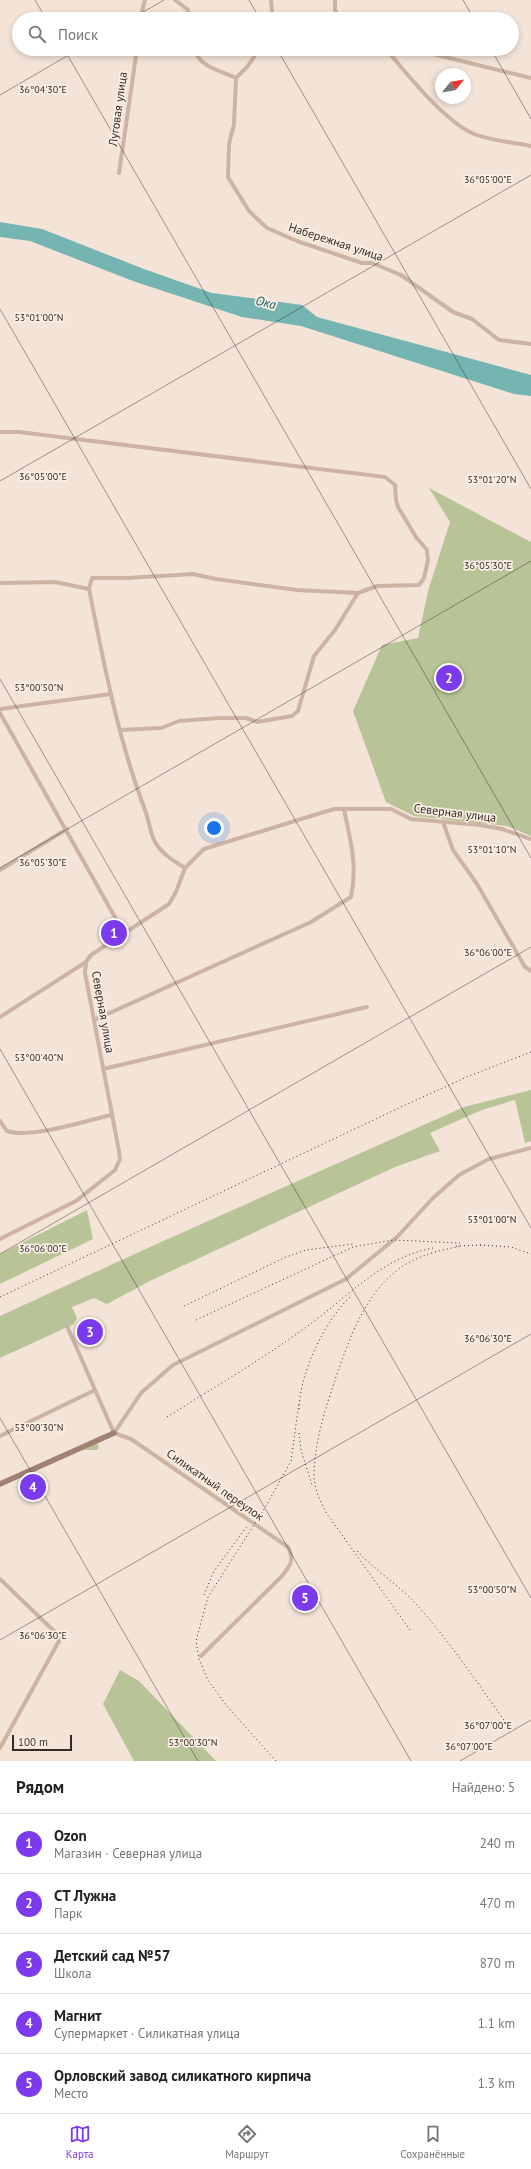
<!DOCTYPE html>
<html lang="ru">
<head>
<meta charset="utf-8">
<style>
  :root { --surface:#fff; --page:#f2f2f2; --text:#222; --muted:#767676; --line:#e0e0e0; --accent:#7c3aed }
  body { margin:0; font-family:"PT Sans",sans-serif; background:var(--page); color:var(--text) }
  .compass { position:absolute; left:435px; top:68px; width:36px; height:36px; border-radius:50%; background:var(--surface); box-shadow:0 2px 6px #0003; rotate:60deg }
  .scale { position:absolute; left:12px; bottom:10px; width:60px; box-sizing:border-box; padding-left:4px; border:2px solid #372a26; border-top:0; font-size:11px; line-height:14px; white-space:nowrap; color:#372a26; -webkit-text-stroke:3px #fbefe5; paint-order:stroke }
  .you { position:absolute; left:214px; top:828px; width:14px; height:14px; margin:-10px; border:3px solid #fff; border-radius:50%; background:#1a73e8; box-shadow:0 0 0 6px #1a73e833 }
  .badge { display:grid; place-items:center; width:26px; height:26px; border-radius:50%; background:var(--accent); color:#fff; font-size:13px; font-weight:700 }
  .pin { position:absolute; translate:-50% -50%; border:2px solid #fff; box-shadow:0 1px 4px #0006 }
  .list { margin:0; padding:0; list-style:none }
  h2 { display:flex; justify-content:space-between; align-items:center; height:52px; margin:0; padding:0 16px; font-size:17px }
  h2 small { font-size:13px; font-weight:400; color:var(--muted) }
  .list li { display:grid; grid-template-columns:26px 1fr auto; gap:12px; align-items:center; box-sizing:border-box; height:60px; padding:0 16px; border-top:1px solid var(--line) }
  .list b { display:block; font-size:15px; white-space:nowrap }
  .list p { margin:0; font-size:13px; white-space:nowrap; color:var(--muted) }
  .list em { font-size:13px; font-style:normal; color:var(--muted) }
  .icon { flex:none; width:22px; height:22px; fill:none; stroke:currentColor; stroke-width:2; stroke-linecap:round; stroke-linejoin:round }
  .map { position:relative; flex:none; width:531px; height:1761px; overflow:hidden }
  .search { position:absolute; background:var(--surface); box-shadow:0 2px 6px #0003; left:12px; right:12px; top:12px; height:44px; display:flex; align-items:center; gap:10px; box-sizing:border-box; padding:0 14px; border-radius:22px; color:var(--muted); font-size:15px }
  .sheet { height:352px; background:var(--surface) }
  nav { display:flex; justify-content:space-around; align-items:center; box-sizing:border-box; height:56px; border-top:1px solid var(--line); background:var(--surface); font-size:11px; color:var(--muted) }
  nav a { display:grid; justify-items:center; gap:2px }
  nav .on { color:var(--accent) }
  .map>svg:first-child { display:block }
</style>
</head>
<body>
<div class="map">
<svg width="531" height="1761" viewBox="0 0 531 1761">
  <rect width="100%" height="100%" fill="#f4e4d8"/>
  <g fill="#b8c497">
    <path d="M 429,488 L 531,542 L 531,836 L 507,826 L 414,816 L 386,802 L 353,711 L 382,645 L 418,638 L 428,591 L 450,522 Z"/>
    <path d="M 531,1090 L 531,1141 L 525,1143 L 515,1100 L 482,1110 L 430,1133 L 440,1151 L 395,1167 L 152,1280 L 107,1304 L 94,1298 L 72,1307 L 77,1318 L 74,1324 L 0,1358 L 0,1316 L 152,1246 L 464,1107 Z"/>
    <path d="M 87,1210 L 93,1239 L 0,1284 L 0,1254 Z"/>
    <path d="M 97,1443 L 99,1447 L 97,1450 L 83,1450 Z"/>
    <path d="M 120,1670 L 139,1681 L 216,1761 L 134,1761 L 103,1704 Z"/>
  </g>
  <path fill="#74b4b1" d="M 0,222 L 42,229 L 144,269 L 212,293 L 302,305 L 317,317 L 531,375 L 531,396 L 514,394 L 301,326 L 242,317 L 133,281 L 30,241 L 0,237 Z"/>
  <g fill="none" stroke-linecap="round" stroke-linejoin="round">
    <g stroke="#cdb3a3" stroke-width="4">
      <path d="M 175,0 L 187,9 L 192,19"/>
      <path d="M 335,0 L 335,10 L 341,19"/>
      <path d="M 140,19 L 145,0"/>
      <path d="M 270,19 L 272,12 L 271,0"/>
      <path d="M 195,49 C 197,66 221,71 236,78"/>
      <path d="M 259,49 L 248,66 L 236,78 L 234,124 L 229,144 L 228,177 L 249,211 L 267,228 L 297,241 L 362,263 L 372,263 L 401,275 L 453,312 L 472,319 L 499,340 L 531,344"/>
      <path d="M 386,49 C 407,74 445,122 474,134 C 491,141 513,142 531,146"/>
      <path d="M 412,49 L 531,78"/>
      <path d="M 119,173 L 137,49"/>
      <path d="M 0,432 L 19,432 L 385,477 L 395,485 L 396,500 L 398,507 L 416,537 L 427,550 L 428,560 L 424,578 L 419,585 L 377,586 L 358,593 L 297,590 L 216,579 L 193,574 L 127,578 L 92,578 L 89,589 C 104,664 118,739 145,810 C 149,820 150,833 155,842 C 162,854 174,861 185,868"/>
      <path d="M 0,583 L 55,582 L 89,589"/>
      <path d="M 0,709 L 111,694"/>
      <path d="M 0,713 L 125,935"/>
      <path d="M 120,730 L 161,728 L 179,721 L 219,718 L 246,718 L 257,722 L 292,716 L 298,711 L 314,656 L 335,630 L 358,593"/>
      <path d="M 443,822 L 453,850 L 477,884 L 525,967 L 531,971"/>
      <path d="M 0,870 L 67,829"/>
      <path d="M 0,1017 L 86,962"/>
      <path d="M 94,1020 L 311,922 L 351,897 C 358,865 350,840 344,809"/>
      <path d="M 103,1069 L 367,1007"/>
      <path d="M 0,1121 L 7,1131 C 31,1139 85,1121 111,1115"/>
      <path d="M 0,1239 L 76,1201 L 115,1170 L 120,1159 L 119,1151 L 85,973 L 86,962 L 91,955 L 169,904 L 176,892 L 185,868 L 204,849 L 324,812 L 335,809 L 391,809 L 411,819 L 480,825 L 502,829 L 531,839"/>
      <path d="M 67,1326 L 114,1433"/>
      <path d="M 114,1433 L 141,1393 L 173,1365 L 346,1279 L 397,1237 L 433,1198 L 459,1175 L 489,1159 L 531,1148"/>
      <path d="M 114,1433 L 131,1439 L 288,1547 C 295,1561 290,1566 281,1577 L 201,1656"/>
      <path d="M 0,1436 L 95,1390"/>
      <path d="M 0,1579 L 56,1633 L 59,1641 L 0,1748"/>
    </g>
    <path stroke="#a18174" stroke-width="5.5" d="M 0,1484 L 114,1433"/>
    <g stroke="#372a26" stroke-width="1" stroke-dasharray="1 3" stroke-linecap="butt">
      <path d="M 480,1245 L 511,1247 L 531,1254"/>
      <path d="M 456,1246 L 484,1245"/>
      <path d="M 0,1297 L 401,1107 L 469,1076 L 531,1052"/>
      <path d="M 184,1306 L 286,1257 L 306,1250 L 353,1244"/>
      <path d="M 196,1320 L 353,1247 L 393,1240 L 460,1243"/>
      <path d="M 299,1409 C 300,1372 325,1320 352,1295"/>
      <path d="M 167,1417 C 213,1388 261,1360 305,1328 C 347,1298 380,1258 433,1248"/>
      <path d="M 299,1433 L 301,1450 L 312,1485"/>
      <path d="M 357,1551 C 376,1571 400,1586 418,1606 C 452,1645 481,1687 510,1729"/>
      <path d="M 204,1595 L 214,1571 L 248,1525"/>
      <path d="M 410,1630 L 327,1514 C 320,1501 314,1489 314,1474 C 315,1439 326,1407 337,1374 C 351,1335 365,1294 400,1268 C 419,1255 440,1250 462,1246"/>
      <path d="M 276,1761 L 226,1705 L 208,1680 L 199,1659 L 196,1641 L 208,1597 L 266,1506 L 291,1461 L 299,1403"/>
    </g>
  </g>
  <path fill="none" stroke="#372a26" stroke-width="1" stroke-opacity="0.45" d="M 35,0 L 46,19M 249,0 L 260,19M 463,0 L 474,19M 131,19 L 164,0M 64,49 L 531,858M 277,49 L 531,489M 491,49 L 531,119M 0,95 L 79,49M 0,309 L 531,1228M 0,481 L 531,175M 0,679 L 531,1598M 0,868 L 531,561M 0,1049 L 411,1761M 0,1254 L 531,947M 0,1418 L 198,1761M 0,1640 L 531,1334M 460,1761 L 531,1720"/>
  <g text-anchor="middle" stroke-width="3.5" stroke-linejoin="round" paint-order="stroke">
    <g font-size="12" fill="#372a26" stroke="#fbefe5">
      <text transform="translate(118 109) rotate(-82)" y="4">Луговая улица</text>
      <text transform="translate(336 242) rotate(18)" y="4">Набережная улица</text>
      <text transform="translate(455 813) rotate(7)" y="4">Северная улица</text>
      <text transform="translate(103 1012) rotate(80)" y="4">Северная улица</text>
      <text transform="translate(215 1485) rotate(35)" y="4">Силикатный переулок</text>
    </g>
    <g font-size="13" font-style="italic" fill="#175d5b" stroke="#fbefe5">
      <text transform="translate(266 302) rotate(15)" y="5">Ока</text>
    </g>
  </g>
  <g font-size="10" text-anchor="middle" fill="#372a26" stroke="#fbefe5" stroke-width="3.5" stroke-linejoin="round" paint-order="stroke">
    <text x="43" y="93">36°04'30"E</text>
    <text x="488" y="183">36°05'00"E</text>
    <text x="39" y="321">53°01'00"N</text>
    <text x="43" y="480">36°05'00"E</text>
    <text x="492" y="483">53°01'20"N</text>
    <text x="488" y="569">36°05'30"E</text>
    <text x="39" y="691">53°00'50"N</text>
    <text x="492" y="853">53°01'10"N</text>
    <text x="43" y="866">36°05'30"E</text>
    <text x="488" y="956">36°06'00"E</text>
    <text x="39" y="1061">53°00'40"N</text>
    <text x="492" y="1223">53°01'00"N</text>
    <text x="43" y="1252">36°06'00"E</text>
    <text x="488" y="1342">36°06'30"E</text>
    <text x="39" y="1431">53°00'30"N</text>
    <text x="492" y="1593">53°00'50"N</text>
    <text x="43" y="1639">36°06'30"E</text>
    <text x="488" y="1729">36°07'00"E</text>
    <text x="193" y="1746">53°00'30"N</text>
    <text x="469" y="1750">36°07'00"E</text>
  </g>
</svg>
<svg class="compass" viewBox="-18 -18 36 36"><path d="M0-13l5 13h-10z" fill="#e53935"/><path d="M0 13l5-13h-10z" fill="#767676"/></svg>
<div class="scale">100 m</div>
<div class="you"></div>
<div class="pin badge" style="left:114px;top:933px">1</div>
<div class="pin badge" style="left:449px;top:678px">2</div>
<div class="pin badge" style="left:90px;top:1332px">3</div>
<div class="pin badge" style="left:33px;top:1487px">4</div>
<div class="pin badge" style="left:305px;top:1598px">5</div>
<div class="search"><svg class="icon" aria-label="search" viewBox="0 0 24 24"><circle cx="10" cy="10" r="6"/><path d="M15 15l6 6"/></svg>Поиск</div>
</div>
<section class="sheet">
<h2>Рядом<small>Найдено: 5</small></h2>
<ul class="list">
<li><span class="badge">1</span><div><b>Ozon</b><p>Магазин · Северная улица</p></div><em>240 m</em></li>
<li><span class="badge">2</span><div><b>СТ Лужна</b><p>Парк</p></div><em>470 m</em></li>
<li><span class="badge">3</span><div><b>Детский сад №57</b><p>Школа</p></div><em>870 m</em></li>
<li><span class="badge">4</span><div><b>Магнит</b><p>Супермаркет · Силикатная улица</p></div><em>1.1 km</em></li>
<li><span class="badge">5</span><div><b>Орловский завод силикатного кирпича</b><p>Место</p></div><em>1.3 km</em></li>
</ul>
</section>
<nav>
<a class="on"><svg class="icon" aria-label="map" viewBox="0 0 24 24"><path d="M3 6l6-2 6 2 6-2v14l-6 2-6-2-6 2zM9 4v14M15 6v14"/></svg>Карта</a>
<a><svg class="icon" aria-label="directions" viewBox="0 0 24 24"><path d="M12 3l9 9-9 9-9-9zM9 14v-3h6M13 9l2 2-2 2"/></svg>Маршрут</a>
<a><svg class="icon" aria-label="saved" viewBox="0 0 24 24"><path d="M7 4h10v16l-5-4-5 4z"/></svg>Сохранённые</a>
</nav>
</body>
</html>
